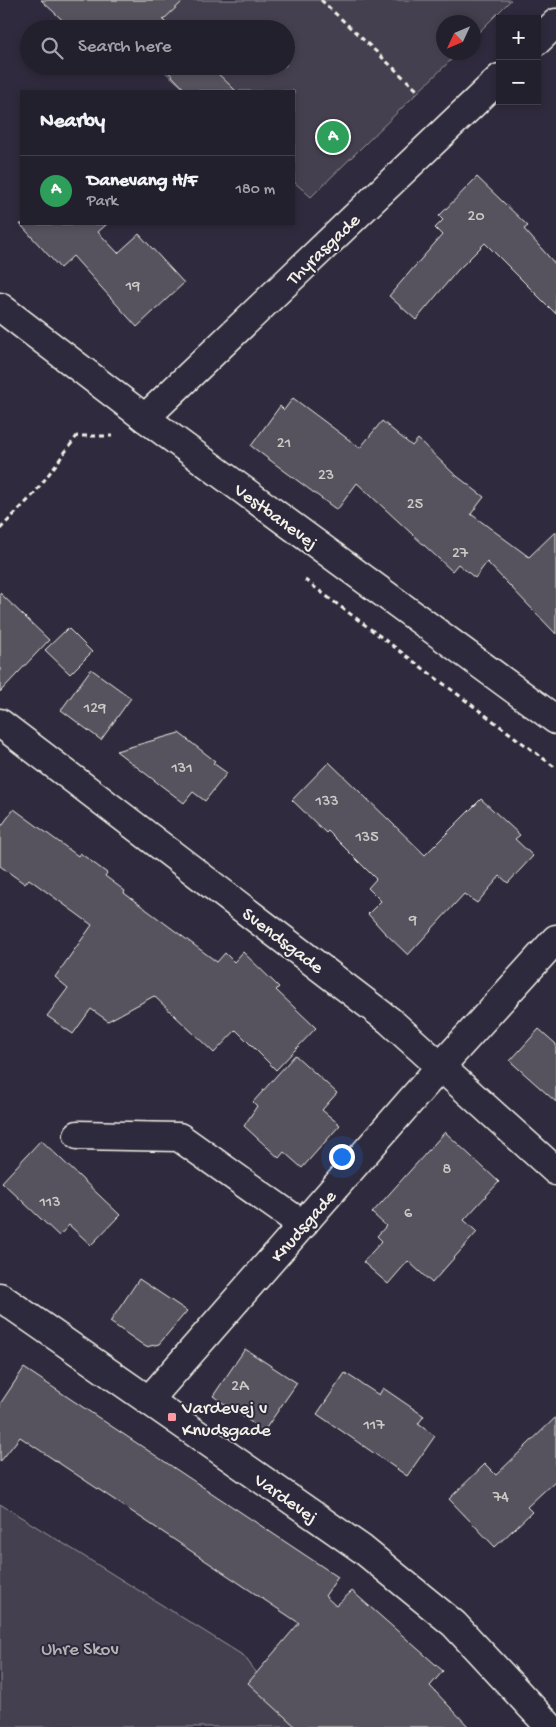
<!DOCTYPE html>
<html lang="en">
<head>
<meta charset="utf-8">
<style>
  :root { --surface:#23202e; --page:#2b2836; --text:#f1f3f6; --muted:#a3a3aa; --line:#403e4a; --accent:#ff9aa2 }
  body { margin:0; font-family:"Gochi Hand",sans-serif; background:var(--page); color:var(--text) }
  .controls { position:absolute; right:15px; top:15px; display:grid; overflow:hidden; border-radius:0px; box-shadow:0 2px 8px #0003 }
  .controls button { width:45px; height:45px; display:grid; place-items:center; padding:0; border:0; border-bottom:1px solid var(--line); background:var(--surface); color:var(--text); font:25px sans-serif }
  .compass { position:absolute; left:436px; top:15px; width:45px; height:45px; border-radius:50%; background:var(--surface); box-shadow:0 2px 8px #0003; rotate:226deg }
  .you { position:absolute; left:341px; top:1156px; width:18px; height:18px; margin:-12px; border:4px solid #fff; border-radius:50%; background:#1a73e8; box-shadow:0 0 0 8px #1a73e833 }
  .badge { display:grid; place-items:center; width:32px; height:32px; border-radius:50%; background:var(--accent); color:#fff; font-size:16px; font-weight:700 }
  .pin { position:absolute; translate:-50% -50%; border:2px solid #fff; box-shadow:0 1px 5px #0006 }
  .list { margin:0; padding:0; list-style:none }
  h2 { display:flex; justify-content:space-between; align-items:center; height:65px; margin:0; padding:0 20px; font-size:21px }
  h2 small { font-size:16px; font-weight:400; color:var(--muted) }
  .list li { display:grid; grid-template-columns:32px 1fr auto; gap:15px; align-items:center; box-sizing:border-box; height:70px; padding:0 20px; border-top:1px solid var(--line) }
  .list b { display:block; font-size:19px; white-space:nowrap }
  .list p { margin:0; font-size:16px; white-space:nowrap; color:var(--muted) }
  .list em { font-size:16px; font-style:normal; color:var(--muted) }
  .icon { flex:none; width:28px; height:28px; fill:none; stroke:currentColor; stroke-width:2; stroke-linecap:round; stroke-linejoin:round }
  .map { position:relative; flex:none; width:556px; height:1727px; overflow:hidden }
  .search { position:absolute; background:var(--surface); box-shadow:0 2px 8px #0003; left:20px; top:20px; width:275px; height:55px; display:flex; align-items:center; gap:12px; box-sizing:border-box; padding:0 18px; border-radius:28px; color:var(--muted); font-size:19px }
  .panel { position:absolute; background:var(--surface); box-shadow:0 2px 8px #0003; left:20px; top:90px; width:275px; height:135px; border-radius:0px }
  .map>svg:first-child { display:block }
</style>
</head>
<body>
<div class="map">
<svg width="556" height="1727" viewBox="0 0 556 1727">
  <rect width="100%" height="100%" fill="#2f2a3d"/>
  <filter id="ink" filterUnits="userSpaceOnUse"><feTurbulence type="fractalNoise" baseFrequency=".02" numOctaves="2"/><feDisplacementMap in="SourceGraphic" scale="10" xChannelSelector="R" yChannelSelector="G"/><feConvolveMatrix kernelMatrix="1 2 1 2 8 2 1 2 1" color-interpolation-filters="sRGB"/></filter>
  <g filter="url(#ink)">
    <g fill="#454050" stroke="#9c989c">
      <path d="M 80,0 L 511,0 L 474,37 L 474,22 L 444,22 L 444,52 L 458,53 L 311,197 L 294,182 L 294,91 L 187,91 L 158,66 L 286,66 L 286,29 L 114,29 Z"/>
      <path d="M 0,1504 L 244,1656 L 297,1727 L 0,1727 Z"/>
    </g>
    <g fill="#56525f" stroke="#f4f1e8">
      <path d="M 41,0 L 184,0 L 163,20 L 172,29 L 72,29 Z"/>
      <path d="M 163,66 L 210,66 L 236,91 L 186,91 Z"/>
      <path d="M 477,177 L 528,226 L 524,229 L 556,265 L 556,314 L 485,243 L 457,271 L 416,320 L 389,296 L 442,235 L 435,228 L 443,220 L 439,216 Z"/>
      <path d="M 20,224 L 107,224 L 98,232 L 118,253 L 139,234 L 184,283 L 137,327 L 73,256 L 60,268 Z"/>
      <path d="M 293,398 L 360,448 L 382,421 L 412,446 L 418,439 L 453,473 L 484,497 L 471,514 L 529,557 L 556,531 L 556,634 L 487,562 L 475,578 L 458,564 L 452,571 L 357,483 L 337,510 L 251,446 L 280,406 L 284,410 Z"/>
      <path d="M 0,593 L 49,640 L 0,692 Z"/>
      <path d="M 68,628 L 92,652 L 70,674 L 45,650 Z"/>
      <path d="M 91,669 L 131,698 L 101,740 L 61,710 Z"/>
      <path d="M 179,733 L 215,761 L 213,763 L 227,773 L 205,801 L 193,792 L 184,803 L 116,751 Z"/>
      <path d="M 329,762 L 425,855 L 481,799 L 520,835 L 515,839 L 533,856 L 508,883 L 500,876 L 477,903 L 464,894 L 408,955 L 383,931 L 368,914 L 381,901 L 368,888 L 376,879 L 328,831 L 326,833 L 292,800 Z"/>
      <path d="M 14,809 L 78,856 L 80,853 L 107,873 L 105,876 L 125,891 L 124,893 L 217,962 L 225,953 L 234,962 L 243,952 L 279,987 L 276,990 L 316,1028 L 276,1070 L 236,1030 L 214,1053 L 154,996 L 108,1021 L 91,1009 L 73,1034 L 47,1016 L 68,988 L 55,977 L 92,925 L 29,879 L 25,884 L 0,866 L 0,828 Z"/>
      <path d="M 539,1029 L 556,1044 L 556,1102 L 510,1061 Z"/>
      <path d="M 295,1055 L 337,1093 L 322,1110 L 340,1125 L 302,1168 L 284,1152 L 279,1158 L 244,1126 L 257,1106 L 253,1102 Z"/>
      <path d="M 445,1132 L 499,1182 L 464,1220 L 477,1232 L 432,1283 L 408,1261 L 388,1284 L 363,1262 L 382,1241 L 377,1236 L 386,1226 L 372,1213 Z"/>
      <path d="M 41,1140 L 120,1215 L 91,1245 L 69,1225 L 59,1236 L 2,1182 Z"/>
      <path d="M 139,1279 L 187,1311 L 159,1344 L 146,1347 L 110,1322 Z"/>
      <path d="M 245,1349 L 297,1383 L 264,1431 L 213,1396 Z"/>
      <path d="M 24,1368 L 338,1577 L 325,1596 L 336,1606 L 352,1591 L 443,1671 L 430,1686 L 469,1727 L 296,1727 L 248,1683 L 299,1623 L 20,1437 L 0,1462 L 0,1404 Z"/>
      <path d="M 345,1373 L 379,1395 L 383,1388 L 424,1416 L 418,1424 L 435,1436 L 407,1476 L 317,1414 Z"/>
      <path d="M 556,1417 L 556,1480 L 527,1507 L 532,1512 L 495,1547 L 449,1499 L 485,1464 L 496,1475 Z"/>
    </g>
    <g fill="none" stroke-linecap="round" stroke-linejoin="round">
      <g stroke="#f4f1e8" stroke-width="31">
        <g id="minor">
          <path d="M 537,41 L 556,23"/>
          <path d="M 0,307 L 145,418 L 556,720"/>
          <path d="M 145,418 L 500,78"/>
          <path d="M 0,723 L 390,1021 L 556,1171"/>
          <path d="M 78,1135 L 179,1137 L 303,1225"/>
          <path d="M 0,1297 L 362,1549 L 454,1624 L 550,1727"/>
          <path d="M 149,1400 L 441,1066 L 556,939"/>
        </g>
      </g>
      <g stroke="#f4f1e8" stroke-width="3" stroke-dasharray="5 4" stroke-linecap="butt">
        <path d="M 321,0 L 417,90"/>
        <path d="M 0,529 L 34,494 L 77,436 L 112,436"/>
        <path d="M 305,580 L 556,768"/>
      </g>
      <use href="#minor" stroke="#2f2a3d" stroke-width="28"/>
    </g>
  </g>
  <rect fill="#ff9aa2" stroke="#2f2a3d" stroke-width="2" x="167" y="1412" width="10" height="10" rx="2.5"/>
  <g text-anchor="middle" stroke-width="4" stroke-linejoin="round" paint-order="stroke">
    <g font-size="16" fill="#ccc9c6">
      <text x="476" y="220">20</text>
      <text x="133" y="290">19</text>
      <text x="284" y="447">21</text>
      <text x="326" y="479">23</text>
      <text x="415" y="508">25</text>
      <text x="460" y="557">27</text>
      <text x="95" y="712">129</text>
      <text x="182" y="772">131</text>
      <text x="327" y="805">133</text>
      <text x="367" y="841">135</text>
      <text x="413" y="924">9</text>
      <text x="447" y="1173">8</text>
      <text x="50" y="1206">113</text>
      <text x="408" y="1217">6</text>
      <text x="240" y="1390">2A</text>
      <text x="374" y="1429">117</text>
      <text x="501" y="1501">74</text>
    </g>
    <g font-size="19" fill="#f4f1e8" stroke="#2f2a3d">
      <text transform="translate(322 248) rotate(-44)" y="7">Thyrasgade</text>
      <text transform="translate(277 515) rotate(36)" y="7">Vestbanevej</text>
      <text transform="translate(284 939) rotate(37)" y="7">Svendsgade</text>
      <text transform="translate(302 1225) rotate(-49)" y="7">Knudsgade</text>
      <text transform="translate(287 1497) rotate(35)" y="7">Vardevej</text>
    </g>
    <g font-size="19" fill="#f4f1e8" stroke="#2f2a3d" text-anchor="start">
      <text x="182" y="1413">Vardevej v<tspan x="182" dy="22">Knudsgade</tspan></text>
    </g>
    <g font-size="19" fill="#b7b3b3" stroke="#2f2a3d">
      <text x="80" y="1654">Uhre Skov</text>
    </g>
  </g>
</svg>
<div class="controls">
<button>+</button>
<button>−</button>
</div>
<svg class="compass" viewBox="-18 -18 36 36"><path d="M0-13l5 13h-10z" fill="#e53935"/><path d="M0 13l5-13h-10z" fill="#a3a3aa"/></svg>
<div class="you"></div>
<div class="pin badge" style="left:333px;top:137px;background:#2e9e5b">A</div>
<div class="search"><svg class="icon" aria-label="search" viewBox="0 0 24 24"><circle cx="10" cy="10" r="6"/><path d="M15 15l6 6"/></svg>Search here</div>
<section class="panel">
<h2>Nearby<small></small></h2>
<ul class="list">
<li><span class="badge" style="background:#2e9e5b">A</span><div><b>Danevang H/F</b><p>Park</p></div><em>180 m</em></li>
</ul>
</section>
</div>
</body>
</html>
